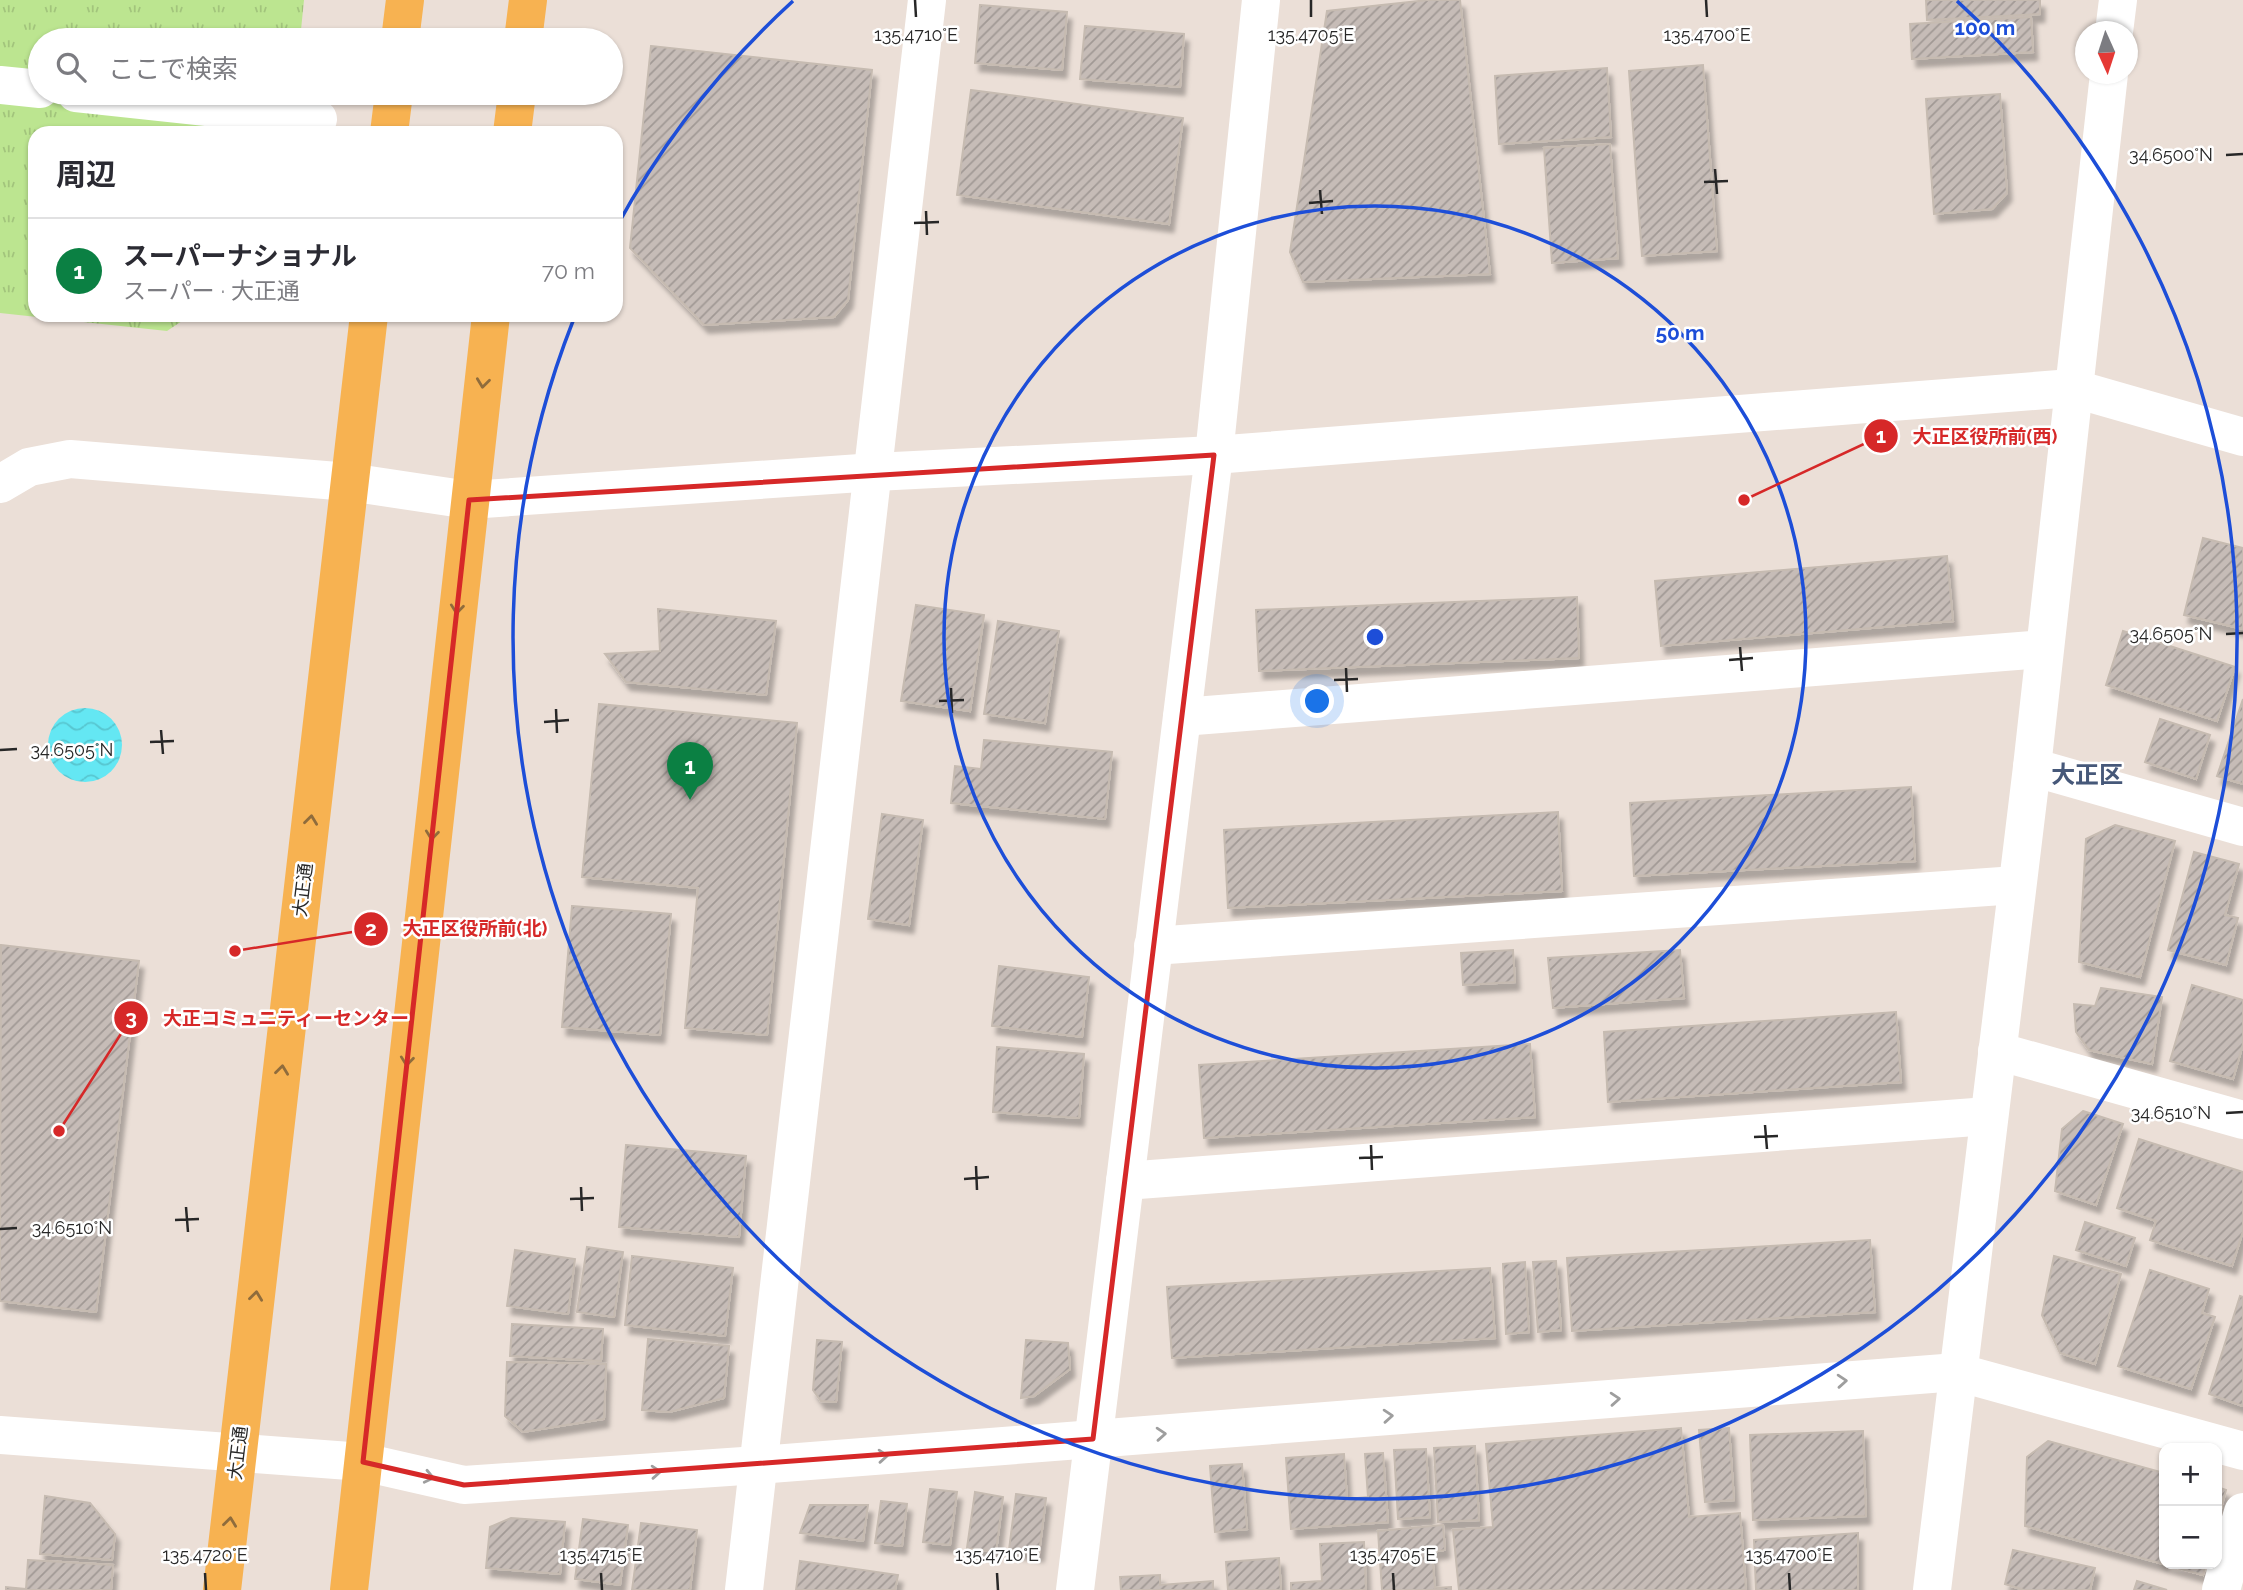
<!DOCTYPE html>
<html lang="ja">
<head>
<meta charset="utf-8">
<style>
  :root { --surface:#fff; --page:#f7f7f7; --text:#2b2b33; --muted:#7c7c81; --line:#e1e1e2; --accent:#0b8043 }
  body { margin:0; font-family:Raleway,"Noto Sans JP",sans-serif; background:var(--page); color:var(--text) }
  .controls { position:absolute; right:21px; bottom:21px; display:grid; overflow:hidden; border-radius:14px; box-shadow:0 2px 5px #0004 }
  .controls button { width:63px; height:63px; display:grid; place-items:center; padding:0; border:0; border-bottom:2px solid var(--line); background:var(--surface); color:var(--text); font:35px sans-serif }
  .compass { position:absolute; left:2075px; top:21px; width:63px; height:63px; border-radius:50%; background:var(--surface); box-shadow:0 2px 5px #0004; rotate:177deg }
  .you { position:absolute; left:1318px; top:702px; width:24px; height:24px; margin:-18px; border:5px solid #fff; border-radius:50%; background:#1a73e8; box-shadow:0 0 0 10px #1a73e833 }
  .badge { display:grid; place-items:center; width:46px; height:46px; border-radius:50%; background:var(--accent); color:#fff; font-size:23px; font-weight:700 }
  .pin { position:absolute; translate:-50% -58px; filter:drop-shadow(0 2px 4px #0008) }
  .pin::after { content:''; position:absolute; top:37px; width:24px; height:21px; background:inherit; clip-path:polygon(0 0,100% 0,50% 100%) }
  .list { margin:0; padding:0; list-style:none }
  h2 { display:flex; justify-content:space-between; align-items:center; height:91px; margin:0; padding:0 28px; font-size:30px }
  h2 small { font-size:23px; font-weight:400; color:var(--muted) }
  .list li { display:grid; grid-template-columns:46px 1fr auto; gap:21px; align-items:center; box-sizing:border-box; height:105px; padding:0 28px; border-top:2px solid var(--line) }
  .list b { display:block; font-size:26px; white-space:nowrap }
  .list p { margin:0; font-size:23px; white-space:nowrap; color:var(--muted) }
  .list em { font-size:23px; font-style:normal; color:var(--muted) }
  .icon { flex:none; width:38px; height:38px; fill:none; stroke:currentColor; stroke-width:2; stroke-linecap:round; stroke-linejoin:round }
  .map { position:relative; flex:none; width:2243px; height:1590px; overflow:hidden }
  .search { position:absolute; background:var(--surface); box-shadow:0 2px 5px #0004; left:28px; top:28px; width:595px; height:77px; display:flex; align-items:center; gap:18px; box-sizing:border-box; padding:0 24px; border-radius:38px; color:var(--muted); font-size:26px }
  .panel { position:absolute; background:var(--surface); box-shadow:0 2px 5px #0004; left:28px; top:126px; width:595px; height:196px; border-radius:21px }
  .map>svg:first-child { display:block }
</style>
</head>
<body>
<div class="map">
<svg width="2243" height="1590" viewBox="0 0 2243 1590">
  <defs>
    <pattern id="park-tufts" width="24" height="20" patternUnits="userSpaceOnUse" patternTransform="scale(1.75)"><rect width="24" height="20" fill="#bce590"/><path d="M3 7l-1-3M5 7V3M7 7l1-3M15 17l-1-3M17 17v-4M19 17l1-3" fill="none" stroke="#a2c47c"/></pattern>
    <pattern id="water-waves" width="16" height="10" patternUnits="userSpaceOnUse" patternTransform="scale(1.75)"><rect width="16" height="10" fill="#64e7f3"/><path d="M0 5q4-4 8 0t8 0" fill="none" stroke="#57c6d0"/></pattern>
    <pattern id="building-hatch" width="6" height="6" patternUnits="userSpaceOnUse" patternTransform="scale(1.75)"><rect width="6" height="6" fill="#c6bcb7"/><path d="M-1 1l2-2M0 6l6-6M5 7l2-2" fill="none" stroke="#a19995"/></pattern>
    <filter id="shadow"><feDropShadow dx="4.5" dy="8" stdDeviation="2" flood-color="#0004"/></filter>
  </defs>
  <rect width="100%" height="100%" fill="#ebdfd7"/>
  <path fill="url(#park-tufts)" d="M 0,0 L 304,0 L 300,40 L 40,40 L 40,93 L 294,93 L 289,133 L 35,133 L 35,315 L 191,315 L 167,331 L 0,313 Z"/>
  <circle fill="url(#water-waves)" cx="85" cy="745" r="37"/>
  <g fill="url(#building-hatch)" stroke="#c6bbb1" stroke-width="2" filter="url(#shadow)">
    <path d="M 1428,0 L 1460,0 L 1490,274 L 1303,282 L 1290,252 L 1327,11 Z"/>
    <path d="M 1926,0 L 2040,0 L 2040,14 L 1927,20 Z"/>
    <path d="M 980,5 L 1067,12 L 1062,70 L 975,63 Z"/>
    <path d="M 2031,17 L 2033,52 L 1912,59 L 1910,24 Z"/>
    <path d="M 1085,26 L 1184,34 L 1180,87 L 1080,79 Z"/>
    <path d="M 651,46 L 872,70 L 848,300 L 834,317 L 704,325 L 630,248 Z"/>
    <path d="M 1703,65 L 1717,251 L 1642,256 L 1629,71 Z"/>
    <path d="M 1607,68 L 1611,137 L 1499,144 L 1495,76 Z"/>
    <path d="M 971,90 L 1183,118 L 1169,224 L 957,195 Z"/>
    <path d="M 2000,94 L 2007,193 L 1992,209 L 1934,214 L 1926,99 Z"/>
    <path d="M 1610,144 L 1618,258 L 1552,263 L 1544,148 Z"/>
    <path d="M 2203,538 L 2243,548 L 2243,629 L 2184,615 Z"/>
    <path d="M 1947,556 L 1953,621 L 1661,646 L 1655,581 Z"/>
    <path d="M 1577,597 L 1579,658 L 1259,671 L 1256,610 Z"/>
    <path d="M 916,605 L 984,615 L 970,711 L 901,701 Z"/>
    <path d="M 658,609 L 776,621 L 766,695 L 626,682 L 605,654 L 660,651 Z"/>
    <path d="M 998,621 L 1059,631 L 1045,723 L 984,714 Z"/>
    <path d="M 2123,631 L 2235,667 L 2217,721 L 2106,685 Z"/>
    <path d="M 2243,699 L 2243,784 L 2217,776 Z"/>
    <path d="M 599,704 L 797,723 L 767,1035 L 685,1028 L 698,888 L 582,877 Z"/>
    <path d="M 2160,719 L 2210,735 L 2196,779 L 2145,762 Z"/>
    <path d="M 984,740 L 1112,752 L 1105,819 L 951,803 L 955,766 L 981,769 Z"/>
    <path d="M 1911,787 L 1915,861 L 1634,876 L 1630,803 Z"/>
    <path d="M 1558,812 L 1562,891 L 1228,908 L 1224,830 Z"/>
    <path d="M 882,814 L 923,820 L 909,925 L 868,919 Z"/>
    <path d="M 2115,825 L 2175,841 L 2140,977 L 2079,962 L 2086,839 Z"/>
    <path d="M 2194,852 L 2239,864 L 2225,915 L 2238,918 L 2226,965 L 2168,950 Z"/>
    <path d="M 572,906 L 671,914 L 660,1035 L 562,1027 Z"/>
    <path d="M 1,945 L 139,961 L 96,1312 L 0,1301 Z"/>
    <path d="M 1513,950 L 1515,982 L 1463,985 L 1461,953 Z"/>
    <path d="M 1680,950 L 1684,998 L 1553,1008 L 1548,958 Z"/>
    <path d="M 999,966 L 1089,977 L 1082,1037 L 992,1026 Z"/>
    <path d="M 2192,985 L 2243,1000 L 2243,1044 L 2233,1079 L 2170,1061 Z"/>
    <path d="M 2101,988 L 2162,997 L 2152,1064 L 2089,1050 L 2076,1032 L 2074,1004 L 2095,1006 Z"/>
    <path d="M 1896,1012 L 1901,1082 L 1608,1102 L 1604,1032 Z"/>
    <path d="M 1530,1044 L 1535,1117 L 1204,1138 L 1199,1065 Z"/>
    <path d="M 997,1047 L 1084,1054 L 1079,1118 L 993,1112 Z"/>
    <path d="M 2083,1111 L 2123,1124 L 2096,1205 L 2055,1191 L 2062,1129 Z"/>
    <path d="M 2139,1139 L 2243,1172 L 2243,1231 L 2232,1266 L 2150,1240 L 2156,1221 L 2117,1208 Z"/>
    <path d="M 626,1145 L 746,1156 L 739,1237 L 619,1227 Z"/>
    <path d="M 2085,1222 L 2135,1238 L 2126,1266 L 2076,1250 Z"/>
    <path d="M 1870,1240 L 1875,1312 L 1572,1331 L 1567,1258 Z"/>
    <path d="M 587,1247 L 623,1252 L 614,1317 L 577,1312 Z"/>
    <path d="M 515,1250 L 575,1259 L 568,1314 L 507,1306 Z"/>
    <path d="M 632,1256 L 733,1268 L 725,1336 L 625,1325 Z"/>
    <path d="M 2054,1256 L 2121,1274 L 2095,1364 L 2060,1353 L 2042,1315 Z"/>
    <path d="M 1556,1261 L 1561,1330 L 1538,1332 L 1533,1262 Z"/>
    <path d="M 1525,1262 L 1529,1332 L 1506,1334 L 1503,1264 Z"/>
    <path d="M 1490,1268 L 1495,1338 L 1172,1358 L 1167,1287 Z"/>
    <path d="M 2150,1270 L 2209,1289 L 2202,1313 L 2215,1317 L 2191,1389 L 2118,1366 Z"/>
    <path d="M 2240,1296 L 2243,1297 L 2243,1406 L 2209,1394 Z"/>
    <path d="M 512,1324 L 603,1329 L 601,1361 L 510,1356 Z"/>
    <path d="M 648,1339 L 729,1346 L 724,1398 L 669,1412 L 642,1410 Z"/>
    <path d="M 817,1340 L 842,1342 L 836,1402 L 821,1401 L 813,1390 Z"/>
    <path d="M 1026,1340 L 1068,1343 L 1070,1369 L 1034,1396 L 1021,1398 Z"/>
    <path d="M 507,1362 L 606,1364 L 604,1419 L 523,1432 L 505,1416 Z"/>
    <path d="M 1681,1428 L 1689,1517 L 1740,1513 L 1746,1590 L 1459,1590 L 1453,1530 L 1493,1527 L 1486,1444 Z"/>
    <path d="M 1729,1428 L 1734,1500 L 1705,1502 L 1699,1430 Z"/>
    <path d="M 1863,1431 L 1866,1516 L 1753,1520 L 1750,1435 Z"/>
    <path d="M 2048,1441 L 2164,1473 L 2164,1564 L 2206,1564 L 2203,1575 L 2025,1526 L 2027,1457 Z"/>
    <path d="M 1475,1446 L 1479,1520 L 1438,1522 L 1434,1448 Z"/>
    <path d="M 1426,1449 L 1430,1517 L 1398,1519 L 1394,1450 Z"/>
    <path d="M 1383,1453 L 1388,1522 L 1291,1529 L 1286,1458 L 1344,1454 L 1347,1499 L 1368,1497 L 1365,1454 Z"/>
    <path d="M 1242,1464 L 1247,1529 L 1215,1532 L 1210,1466 Z"/>
    <path d="M 2217,1487 L 2226,1490 L 2217,1524 Z"/>
    <path d="M 930,1489 L 957,1492 L 950,1545 L 923,1542 Z"/>
    <path d="M 975,1492 L 1003,1497 L 996,1552 L 967,1548 Z"/>
    <path d="M 1016,1494 L 1046,1498 L 1039,1554 L 1009,1550 Z"/>
    <path d="M 45,1496 L 90,1503 L 115,1534 L 112,1560 L 40,1554 Z"/>
    <path d="M 881,1501 L 907,1504 L 902,1546 L 875,1543 Z"/>
    <path d="M 810,1505 L 868,1505 L 863,1541 L 800,1533 Z"/>
    <path d="M 511,1518 L 565,1522 L 560,1574 L 486,1568 L 490,1527 Z"/>
    <path d="M 583,1519 L 628,1525 L 620,1585 L 575,1579 Z"/>
    <path d="M 641,1523 L 697,1530 L 690,1590 L 632,1590 Z"/>
    <path d="M 1443,1525 L 1445,1550 L 1432,1552 L 1435,1588 L 1451,1587 L 1451,1590 L 1382,1590 L 1378,1531 Z"/>
    <path d="M 1858,1533 L 1858,1590 L 1756,1590 L 1754,1540 Z"/>
    <path d="M 1364,1542 L 1366,1590 L 1291,1590 L 1291,1583 L 1322,1581 L 1320,1544 Z"/>
    <path d="M 2013,1550 L 2095,1568 L 2090,1590 L 2024,1590 L 2005,1584 Z"/>
    <path d="M 1279,1558 L 1281,1590 L 1228,1590 L 1226,1562 Z"/>
    <path d="M 28,1560 L 113,1565 L 111,1590 L 6,1590 L 6,1587 L 26,1589 Z"/>
    <path d="M 800,1561 L 898,1575 L 895,1590 L 796,1590 Z"/>
    <path d="M 1160,1575 L 1160,1585 L 1213,1581 L 1213,1590 L 1121,1590 L 1120,1577 Z"/>
    <path d="M 2137,1581 L 2167,1590 L 2134,1590 Z"/>
  </g>
  <g fill="none" stroke-linecap="round" stroke-linejoin="round">
    <g stroke="#fff" stroke-width="38">
      <path d="M 2114,32 L 2118,0"/>
      <path d="M 0,85 L 40,89"/>
      <path d="M 76,93 L 318,119"/>
      <path d="M 0,484 L 29,467 L 70,459 L 349,482 L 469,500 L 875,472 L 1214,455 L 2072,388 L 2243,437"/>
      <path d="M 1182,717 L 2044,649"/>
      <path d="M 2032,767 L 2243,827"/>
      <path d="M 1153,946 L 2016,885"/>
      <path d="M 1997,1051 L 2243,1120"/>
      <path d="M 1125,1181 L 1988,1116"/>
      <path d="M 0,1435 L 363,1462 L 464,1485 L 758,1465 L 1957,1372 L 2243,1451"/>
      <path d="M 744,1590 L 927,0"/>
      <path d="M 1075,1590 L 1214,455 L 1261,0"/>
      <path d="M 1932,1590 L 2032,767 L 2109,74"/>
      <path d="M 2221,1590 L 2243,1512"/>
    </g>
    <g stroke="#f7b251" stroke-width="38">
      <path d="M 400,40 L 405,0"/>
      <path d="M 523,40 L 528,0"/>
      <path d="M 389,133 L 394,93"/>
      <path d="M 512,133 L 517,93"/>
      <path d="M 222,1590 L 369,315"/>
      <path d="M 349,1590 L 491,315"/>
    </g>
  </g>
  <defs><path id="oneway-chevron" d="M-2-3.5L2.5 0L-2 3.5" fill="none" stroke-width="1.6" stroke-linecap="round" stroke-linejoin="round" transform="scale(1.75)"/></defs>
  <g stroke="#8f6c3c">
    <use href="#oneway-chevron" transform="translate(483 383) rotate(97)"/>
    <use href="#oneway-chevron" transform="translate(457 609) rotate(96)"/>
    <use href="#oneway-chevron" transform="translate(311 820) rotate(-83)"/>
    <use href="#oneway-chevron" transform="translate(432 835) rotate(96)"/>
    <use href="#oneway-chevron" transform="translate(407 1061) rotate(96)"/>
    <use href="#oneway-chevron" transform="translate(282 1070) rotate(-83)"/>
    <use href="#oneway-chevron" transform="translate(256 1296) rotate(-83)"/>
    <use href="#oneway-chevron" transform="translate(230 1522) rotate(-83)"/>
  </g>
  <g stroke="#9e9e9e">
    <use href="#oneway-chevron" transform="translate(1842 1381) rotate(-4)"/>
    <use href="#oneway-chevron" transform="translate(1615 1399) rotate(-4)"/>
    <use href="#oneway-chevron" transform="translate(1388 1416) rotate(-4)"/>
    <use href="#oneway-chevron" transform="translate(1161 1434) rotate(-4)"/>
    <use href="#oneway-chevron" transform="translate(883 1456) rotate(-4)"/>
    <use href="#oneway-chevron" transform="translate(656 1472) rotate(-4)"/>
    <use href="#oneway-chevron" transform="translate(429 1477) rotate(13)"/>
  </g>
  <path fill="none" stroke="#d62828" stroke-width="5" stroke-linejoin="round" d="M 1214,455 L 1093,1439 L 464,1485 L 363,1462 L 469,500 Z"/>
  <path fill="none" stroke="#272727" stroke-width="2.5" d="M 915,0 L 916,17M 1311,0 L 1311,17M 1706,0 L 1707,17M 2226,155 L 2243,154M 1715,169 L 1717,194M 1704,182 L 1728,181M 1320,190 L 1322,214M 1309,203 L 1333,201M 926,211 L 927,235M 914,223 L 939,222M 2226,634 L 2243,633M 1740,647 L 1742,671M 1729,660 L 1753,658M 1346,668 L 1347,692M 1334,680 L 1358,679M 951,688 L 952,713M 939,701 L 964,700M 556,709 L 557,733M 544,722 L 569,720M 161,730 L 163,754M 150,742 L 174,741M 0,750 L 17,749M 2226,1113 L 2243,1112M 1765,1125 L 1767,1149M 1754,1137 L 1778,1136M 1371,1145 L 1372,1170M 1359,1158 L 1383,1157M 976,1166 L 977,1190M 964,1179 L 989,1177M 581,1187 L 582,1211M 570,1199 L 594,1198M 186,1207 L 188,1232M 175,1220 L 199,1219M 0,1229 L 17,1228M 205,1573 L 206,1590M 601,1573 L 602,1590M 997,1573 L 998,1590M 1393,1573 L 1394,1590M 1789,1573 L 1790,1590"/>
  <g fill="none" stroke="#1d4ed8" stroke-width="3.5">
    <circle cx="1375" cy="637" r="431"/>
    <path d="M617 226A862 862 0 0 1 793 1M1957 1A862 862 0 1 1 573 321"/>
  </g>
  <g text-anchor="middle" stroke-width="5" stroke-linejoin="round" paint-order="stroke">
    <g font-size="18" fill="#272727" stroke="#fff">
      <text transform="translate(303 890) rotate(-83)" y="6">大正通</text>
      <text transform="translate(238 1453) rotate(-83)" y="6">大正通</text>
    </g>
    <g font-size="24" font-weight="bold" fill="#465879" stroke="#fff">
      <text x="2087" y="783">大正区</text>
    </g>
  </g>
  <g font-size="18" text-anchor="middle" fill="#272727" stroke="#fff" stroke-width="5" stroke-linejoin="round" paint-order="stroke">
    <text x="916" y="41">135.4710°E</text>
    <text x="1311" y="41">135.4705°E</text>
    <text x="1707" y="41">135.4700°E</text>
    <text x="2171" y="161">34.6500°N</text>
    <text x="2171" y="640">34.6505°N</text>
    <text x="72" y="756">34.6505°N</text>
    <text x="2171" y="1119">34.6510°N</text>
    <text x="72" y="1234">34.6510°N</text>
    <text x="205" y="1561">135.4720°E</text>
    <text x="601" y="1561">135.4715°E</text>
    <text x="997" y="1561">135.4710°E</text>
    <text x="1393" y="1561">135.4705°E</text>
    <text x="1789" y="1561">135.4700°E</text>
  </g>
  <circle cx="1375" cy="637" r="10" fill="#1d4ed8" stroke="#fff" stroke-width="3.5"/>
  <g font-size="21" text-anchor="middle" font-weight="bold" fill="#1d4ed8" stroke="#fff" stroke-width="5" stroke-linejoin="round" paint-order="stroke">
    <text x="1985" y="35">100 m</text>
    <text x="1680" y="340">50 m</text>
  </g>
  <path fill="none" stroke="#d62828" stroke-width="2.5" d="M1744 500L1881 436M235 951L371 929M59 1131L131 1018"/>
  <g fill="#d62828" stroke="#fff" stroke-width="2.5">
    <circle cx="1744" cy="500" r="7"/>
    <circle cx="235" cy="951" r="7"/>
    <circle cx="59" cy="1131" r="7"/>
    <circle cx="1881" cy="436" r="18"/>
    <circle cx="371" cy="929" r="18"/>
    <circle cx="131" cy="1018" r="18"/>
  </g>
  <g font-size="21" text-anchor="middle" font-weight="bold" fill="#fff">
    <text x="1881" y="443">1</text>
    <text x="371" y="936">2</text>
    <text x="131" y="1025">3</text>
  </g>
  <g font-size="19" text-anchor="middle" font-weight="bold" fill="#d62828" stroke="#fff" stroke-width="5" stroke-linejoin="round" paint-order="stroke">
    <text x="1985" y="443">大正区役所前(西)</text>
    <text x="475" y="935">大正区役所前(北)</text>
    <text x="286" y="1025">大正コミュニティーセンター</text>
  </g>
</svg>
<div class="controls">
<button>+</button>
<button>−</button>
</div>
<svg class="compass" viewBox="-18 -18 36 36"><path d="M0-13l5 13h-10z" fill="#e53935"/><path d="M0 13l5-13h-10z" fill="#7c7c81"/></svg>
<div class="you"></div>
<div class="pin badge" style="left:690px;top:800px">1</div>
<div class="search"><svg class="icon" aria-label="search" viewBox="0 0 24 24"><circle cx="10" cy="10" r="6"/><path d="M15 15l6 6"/></svg>ここで検索</div>
<section class="panel">
<h2>周辺<small></small></h2>
<ul class="list">
<li><span class="badge">1</span><div><b>スーパーナショナル</b><p>スーパー · 大正通</p></div><em>70 m</em></li>
</ul>
</section>
</div>
</body>
</html>
